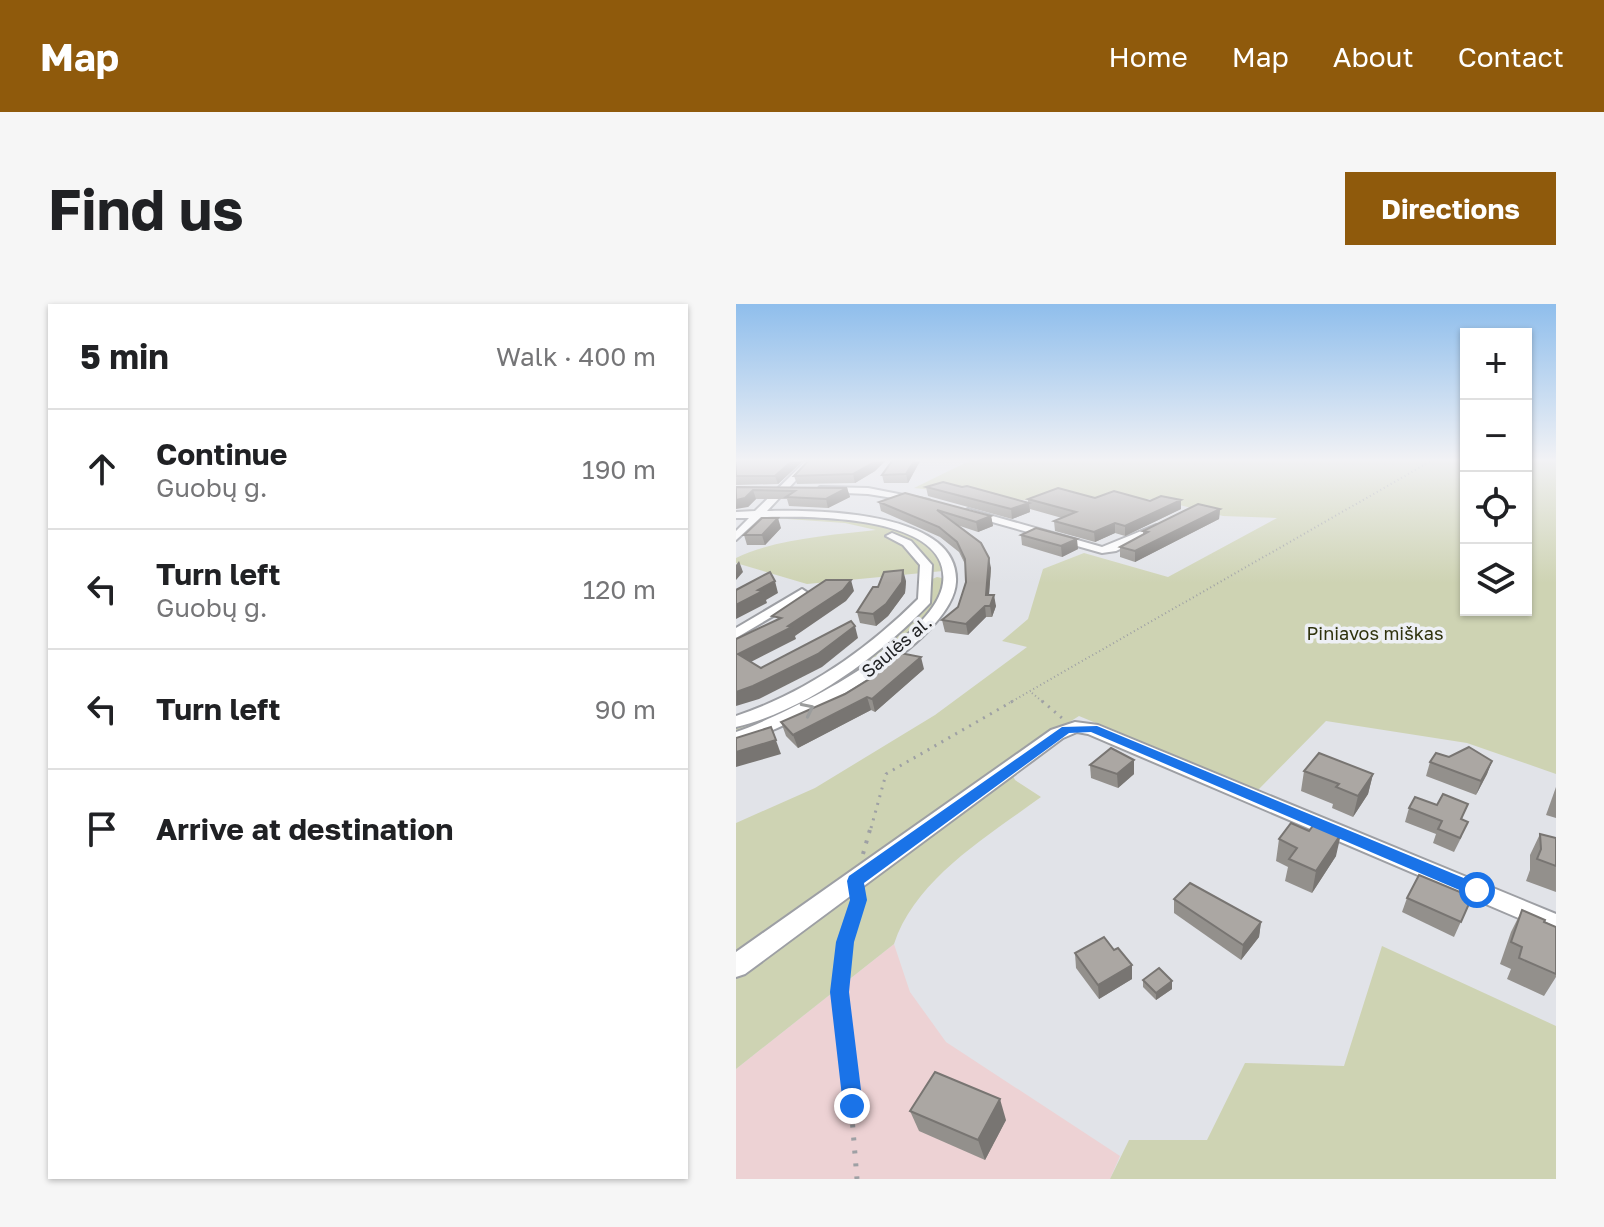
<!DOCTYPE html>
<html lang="en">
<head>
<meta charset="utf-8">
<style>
  :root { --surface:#fff; --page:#f6f6f6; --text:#202124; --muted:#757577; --line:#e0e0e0; --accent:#8f5a0c }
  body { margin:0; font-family:"Golos Text",sans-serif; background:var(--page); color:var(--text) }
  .controls { position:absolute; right:24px; top:24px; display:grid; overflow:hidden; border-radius:0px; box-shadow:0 2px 6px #0004 }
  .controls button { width:72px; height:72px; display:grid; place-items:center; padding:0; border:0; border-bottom:2px solid var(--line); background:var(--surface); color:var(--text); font:40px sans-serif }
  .stop { position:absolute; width:24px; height:24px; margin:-18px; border:6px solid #1a73e8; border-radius:50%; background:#fff }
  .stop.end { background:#1a73e8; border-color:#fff; box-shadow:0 2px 8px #0008 }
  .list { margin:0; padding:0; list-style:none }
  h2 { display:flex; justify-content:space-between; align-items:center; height:104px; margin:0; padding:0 32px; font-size:34px }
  h2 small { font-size:26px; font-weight:400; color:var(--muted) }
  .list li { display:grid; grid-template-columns:52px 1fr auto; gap:24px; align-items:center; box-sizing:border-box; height:120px; padding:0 32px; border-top:2px solid var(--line) }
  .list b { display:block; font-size:30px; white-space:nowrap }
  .list p { margin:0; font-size:26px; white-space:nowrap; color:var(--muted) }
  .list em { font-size:26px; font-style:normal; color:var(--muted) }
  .icon { flex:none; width:44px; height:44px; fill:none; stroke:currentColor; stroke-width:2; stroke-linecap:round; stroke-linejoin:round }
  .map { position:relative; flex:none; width:820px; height:875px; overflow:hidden; border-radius:0px }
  header { display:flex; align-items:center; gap:48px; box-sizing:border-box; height:112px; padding:0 40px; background:var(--accent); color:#fff }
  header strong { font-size:38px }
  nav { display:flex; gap:44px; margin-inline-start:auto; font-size:28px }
  .intro { display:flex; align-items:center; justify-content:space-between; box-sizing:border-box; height:192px; padding:0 48px }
  h1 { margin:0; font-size:56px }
  .button { padding:20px 36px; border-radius:0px; background:var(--accent); color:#fff; font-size:28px; font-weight:700 }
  main { display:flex; gap:48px; padding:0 48px }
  aside { flex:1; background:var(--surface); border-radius:0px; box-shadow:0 2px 6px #0004 }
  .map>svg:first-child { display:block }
</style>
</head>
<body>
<header>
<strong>Map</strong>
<nav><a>Home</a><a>Map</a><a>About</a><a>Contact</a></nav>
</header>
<div class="intro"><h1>Find us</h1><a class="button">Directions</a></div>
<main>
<aside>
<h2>5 min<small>Walk · 400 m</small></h2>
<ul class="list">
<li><svg class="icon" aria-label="ahead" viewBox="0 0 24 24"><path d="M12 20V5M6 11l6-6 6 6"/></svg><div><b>Continue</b><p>Guobų g.</p></div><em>190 m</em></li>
<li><svg class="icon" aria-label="left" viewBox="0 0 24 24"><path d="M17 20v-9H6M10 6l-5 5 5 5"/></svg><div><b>Turn left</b><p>Guobų g.</p></div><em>120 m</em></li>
<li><svg class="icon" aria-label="left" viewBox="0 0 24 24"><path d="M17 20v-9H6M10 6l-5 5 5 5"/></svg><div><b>Turn left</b></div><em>90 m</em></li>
<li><svg class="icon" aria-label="arrive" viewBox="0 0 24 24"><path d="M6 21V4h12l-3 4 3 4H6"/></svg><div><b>Arrive at destination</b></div></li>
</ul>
</aside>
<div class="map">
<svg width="820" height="875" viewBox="0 0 820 875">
  <rect width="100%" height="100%" fill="#e1e3e8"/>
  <path fill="#edd2d4" d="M 158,640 L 174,688 L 210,738 L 384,852 L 374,875 L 0,875 L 0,765 Z"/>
  <g fill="#ced3b3">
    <path d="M 233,157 L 730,157 L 730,306 L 790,306 L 790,157 L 820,157 L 820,470 L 731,439 L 590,417 L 522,486 L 343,412 L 270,458 L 279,476 L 305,493 C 252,532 179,575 158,640 L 0,765 L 0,519 L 79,484 L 199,411 L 291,343 L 266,337 L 292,315 L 307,265 L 348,249 L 432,273 L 541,214 L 487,212 L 420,195 L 297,197 L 178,184 Z"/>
    <path d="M 30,211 C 82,213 187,206 207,267 L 71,280 L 0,259 L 0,254 C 38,235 97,231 140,226 L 109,219 L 22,213 Z"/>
    <path d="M 201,273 L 210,275 L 200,308 L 128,369 L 0,432 L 0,420 L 51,401 L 185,305 L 194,276 Z"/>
    <path d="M 646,642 L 820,722 L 820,875 L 374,875 L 393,836 L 471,836 L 509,759 L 608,762 Z"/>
  </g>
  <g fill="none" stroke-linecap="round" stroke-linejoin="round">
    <g stroke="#9d9fa4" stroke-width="4">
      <g id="minor">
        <path d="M 70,157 L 78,157 L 31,207 C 77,206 224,206 220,278 C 217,339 54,426 0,439 L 0,428 C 50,411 200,336 207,279 C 216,209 67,212 25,213 L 0,236 L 0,227 L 13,214 L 0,214 L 0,208 L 19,207 Z"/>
        <path d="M 84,183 L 132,184 L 193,196 L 188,199 L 132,190 L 87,188 L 82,185 Z"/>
        <path d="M 232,205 L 366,243 L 420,221 L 429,223 L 380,247 L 366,249 L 228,210 L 227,208 Z"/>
        <path d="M 156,229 L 175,237 L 196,261 L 194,299 C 142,353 73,405 0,423 L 0,412 C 69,389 131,346 182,295 L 184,261 L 167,241 L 150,232 Z"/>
        <path d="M 66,285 L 72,289 L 71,292 L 0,334 L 0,324 Z"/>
        <path d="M 339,418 L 362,421 L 820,610 L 820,630 L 352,430 L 341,428 L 327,434 L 9,670 L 0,673 L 0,648 L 315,426 Z"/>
      </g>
    </g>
    <g stroke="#9ea0a4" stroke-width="2" stroke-dasharray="1 3" stroke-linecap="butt">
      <path d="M 296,389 L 308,399"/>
      <path d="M 273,399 L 695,157"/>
    </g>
    <g stroke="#9ea0a4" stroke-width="3" stroke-dasharray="2 6" stroke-linecap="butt">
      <path d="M 306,397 L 326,414"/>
      <path d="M 135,524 L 150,470 L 277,397"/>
    </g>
    <g stroke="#9ea0a4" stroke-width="4" stroke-dasharray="3 8" stroke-linecap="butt">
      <path d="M 127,550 L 135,522"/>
      <path d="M 105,680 L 109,638 L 122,596"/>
    </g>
    <path stroke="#9ea0a4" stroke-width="5" stroke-dasharray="3 10" stroke-linecap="butt" d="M 105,678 L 121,875"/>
    <use href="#minor" fill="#fff" fill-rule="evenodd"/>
  </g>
  <g fill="#93908c">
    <path d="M 0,157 L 67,157 L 42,180 L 0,181 Z"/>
    <path d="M 149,157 L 139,167 L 119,179 L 61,180 L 58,172 Z"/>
    <path d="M 184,157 L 172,179 L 148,179 L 146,171 Z"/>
    <path d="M 0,183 L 111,184 L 114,193 L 92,204 L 53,202 L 51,195 L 20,195 L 12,203 Z"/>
    <path d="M 190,183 L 226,183 L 292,198 L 292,195 L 359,194 L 445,205 L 389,232 L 379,229 L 359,238 L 319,227 L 318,217 L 326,214 L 294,205 L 294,208 L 276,215 L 192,192 Z"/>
    <path d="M 143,198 L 255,212 L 257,222 L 242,228 L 221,221 L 255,264 L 253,291 L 260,302 L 256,313 L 250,313 L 232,331 L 209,328 L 206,316 L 222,303 L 230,278 L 230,262 L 223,248 L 204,233 L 145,207 Z"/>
    <path d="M 484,205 L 483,215 L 399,258 L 384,253 L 384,243 L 407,230 L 407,227 Z"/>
    <path d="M 45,224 L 29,241 L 11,241 L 8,231 Z"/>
    <path d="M 285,231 L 342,245 L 326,253 L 286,241 Z"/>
    <path d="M 170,277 L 169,289 L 152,312 L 140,322 L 124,319 L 121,308 L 142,283 Z"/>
    <path d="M 188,365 L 139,408 L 135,406 L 62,444 L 50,432 L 45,418 Z"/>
    <path d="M 713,453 L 756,457 L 751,470 L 740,491 L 690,472 L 694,458 Z"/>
    <path d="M 398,456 L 398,470 L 382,484 L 355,474 L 354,461 Z"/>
    <path d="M 568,467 L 637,470 L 632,490 L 617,513 L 596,504 L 597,500 L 565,487 Z"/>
    <path d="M 820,483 L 820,514 L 810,511 Z"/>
    <path d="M 673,504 L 726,515 L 726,532 L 718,548 L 697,539 L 700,530 L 669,518 Z"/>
    <path d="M 804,530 L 820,534 L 820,588 L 790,577 L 794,566 L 794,551 Z"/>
    <path d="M 543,535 L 600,552 L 576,589 L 549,577 L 552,563 L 540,557 Z"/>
    <path d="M 736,593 L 718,633 L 666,608 L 671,594 Z"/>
    <path d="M 438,595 L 525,618 L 523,633 L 505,656 L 438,609 Z"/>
    <path d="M 786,606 L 820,623 L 820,673 L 808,692 L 771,675 L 775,665 L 764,660 L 775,628 Z"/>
    <path d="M 378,646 L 396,661 L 396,675 L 363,695 L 340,664 L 339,649 Z"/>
    <path d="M 407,676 L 436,677 L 436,685 L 420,696 L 407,683 Z"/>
    <path d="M 174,807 L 270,816 L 249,856 L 183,827 Z"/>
  </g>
  <g fill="#787572">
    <path d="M 56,157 L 67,157 L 42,180 L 39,172 Z"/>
    <path d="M 140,157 L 149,157 L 139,167 L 119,179 L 117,170 Z"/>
    <path d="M 178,157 L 184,157 L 172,179 L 170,170 Z"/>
    <path d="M 111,184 L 114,193 L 92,204 L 90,195 Z"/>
    <path d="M 17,186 L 20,195 L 12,203 L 0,205 L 0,196 Z"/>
    <path d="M 445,196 L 445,205 L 389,232 L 389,222 Z"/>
    <path d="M 293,199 L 294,208 L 276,215 L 275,205 Z"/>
    <path d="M 484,205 L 483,215 L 399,258 L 399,247 Z"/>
    <path d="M 255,212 L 257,222 L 242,228 L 240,218 Z"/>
    <path d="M 42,214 L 45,224 L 29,241 L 26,231 Z"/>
    <path d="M 379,219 L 379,229 L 359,238 L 358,228 Z"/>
    <path d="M 341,235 L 342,245 L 326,253 L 325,242 Z"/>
    <path d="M 253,254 L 255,264 L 252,302 L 250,291 Z"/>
    <path d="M 3,257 L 7,268 L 0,276 L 0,261 Z"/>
    <path d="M 167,266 L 170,277 L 169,289 L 152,312 L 140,322 L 137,310 Z"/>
    <path d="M 115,276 L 118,287 L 110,297 L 59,332 L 60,335 L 7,362 L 2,350 L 52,322 Z"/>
    <path d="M 39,277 L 42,289 L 30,296 L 31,299 L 0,315 L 0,301 L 22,286 Z"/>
    <path d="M 258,291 L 260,302 L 256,313 L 254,302 Z"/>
    <path d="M 249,302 L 250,313 L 232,331 L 230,320 Z"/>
    <path d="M 119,322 L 122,334 L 86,363 L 23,395 L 0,402 L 0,388 Z"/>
    <path d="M 185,353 L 188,365 L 139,408 L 136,395 Z"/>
    <path d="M 131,393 L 135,406 L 62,444 L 57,431 Z"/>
    <path d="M 35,423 L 45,450 L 0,463 L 0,448 Z"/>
    <path d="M 398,456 L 398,470 L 382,484 L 381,470 Z"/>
    <path d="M 756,457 L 751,470 L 740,491 L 745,477 Z"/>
    <path d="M 637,470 L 632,490 L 617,513 L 622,492 Z"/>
    <path d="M 605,530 L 600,552 L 576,589 L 580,567 Z"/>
    <path d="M 525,618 L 523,633 L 505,656 L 507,641 Z"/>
    <path d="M 396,661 L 396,675 L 363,695 L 362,681 Z"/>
    <path d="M 436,677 L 436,685 L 420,696 L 420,689 Z"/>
    <path d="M 264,795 L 270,816 L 249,856 L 242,836 Z"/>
  </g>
  <g fill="#aba7a3" stroke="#787572" stroke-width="2">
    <path d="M 0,157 L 56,157 L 39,172 L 0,172 Z"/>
    <path d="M 72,157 L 140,157 L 117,170 L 58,172 Z"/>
    <path d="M 156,157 L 178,157 L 170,170 L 146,171 Z"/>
    <path d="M 207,178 L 226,183 L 231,182 L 293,199 L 275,205 L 190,183 Z"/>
    <path d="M 0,183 L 111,184 L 90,195 L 50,193 L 59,187 L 17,186 L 9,194 L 0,196 Z"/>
    <path d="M 322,184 L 359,194 L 378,187 L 414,197 L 425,192 L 445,196 L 389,222 L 379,219 L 358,228 L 318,217 L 340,208 L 292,195 Z"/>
    <path d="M 169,189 L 255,212 L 240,218 L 201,206 L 245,239 L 253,254 L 250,291 L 258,291 L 254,302 L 249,302 L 230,320 L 206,316 L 222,303 L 230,278 L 229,255 L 221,238 L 203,223 L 143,198 Z"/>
    <path d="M 462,200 L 484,205 L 399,247 L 384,243 L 412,228 L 407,227 Z"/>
    <path d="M 26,214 L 42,214 L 26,231 L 8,231 Z"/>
    <path d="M 300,224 L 341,235 L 325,242 L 285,231 Z"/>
    <path d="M 167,266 L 166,278 L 150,300 L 137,310 L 121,308 L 137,283 L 142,283 L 148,268 Z"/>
    <path d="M 34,268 L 39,277 L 22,286 L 27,287 L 0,301 L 0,286 Z"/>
    <path d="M 90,276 L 115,276 L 107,286 L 52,322 L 56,323 L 2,350 L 25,364 L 115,317 L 119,322 L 82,350 L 17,382 L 0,388 L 0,335 L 45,314 L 36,312 Z"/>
    <path d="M 164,349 L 185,353 L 136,395 L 131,393 L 57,431 L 45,418 L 109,390 L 140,371 Z"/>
    <path d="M 35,423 L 40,436 L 0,448 L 0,434 Z"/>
    <path d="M 733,443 L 756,457 L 745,477 L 694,458 L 700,449 L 713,453 Z"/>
    <path d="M 375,444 L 398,456 L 381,470 L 354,461 Z"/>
    <path d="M 583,449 L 637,470 L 622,492 L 600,483 L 603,480 L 568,467 Z"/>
    <path d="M 707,490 L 732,500 L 725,515 L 732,518 L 724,534 L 702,525 L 706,517 L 673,504 L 679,493 L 701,501 Z"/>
    <path d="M 555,519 L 573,527 L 579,519 L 605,530 L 580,567 L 553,555 L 561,544 L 543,535 Z"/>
    <path d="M 804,530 L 820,534 L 820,562 L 801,555 L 805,545 Z"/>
    <path d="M 683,571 L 736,593 L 725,618 L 671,594 Z"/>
    <path d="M 454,579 L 525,618 L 507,641 L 438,595 Z"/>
    <path d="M 786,606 L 809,616 L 808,618 L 820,623 L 820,670 L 783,654 L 786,643 L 775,638 Z"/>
    <path d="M 368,633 L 378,646 L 382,644 L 396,661 L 362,681 L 339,649 Z"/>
    <path d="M 423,664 L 436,677 L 420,689 L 407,676 Z"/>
    <path d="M 199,768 L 264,795 L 242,836 L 174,807 Z"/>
  </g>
  <defs><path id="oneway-chevron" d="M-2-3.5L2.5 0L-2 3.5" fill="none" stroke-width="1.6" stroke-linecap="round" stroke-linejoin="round" transform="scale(2)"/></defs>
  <use stroke="#9b9c9c" href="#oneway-chevron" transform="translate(72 405) rotate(-26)"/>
  <linearGradient id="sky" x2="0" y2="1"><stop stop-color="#8fbeec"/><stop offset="0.56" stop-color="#f2f2f5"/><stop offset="1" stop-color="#f2f2f5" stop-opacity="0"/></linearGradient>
  <rect width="820" height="279" fill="url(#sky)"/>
  <path fill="#1a73e8" d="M 361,422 L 747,582 L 749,586 L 747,591 L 735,591 L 355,428 L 333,429 L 128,579 L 131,596 L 118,638 L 113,688 L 127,802 L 124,810 L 116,813 L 108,810 L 94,688 L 100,638 L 114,596 L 111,577 L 113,572 L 326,423 Z"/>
  <g text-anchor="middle" stroke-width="7" stroke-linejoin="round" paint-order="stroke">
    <g font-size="18" fill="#2f320d" stroke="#eef0f5">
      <text x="639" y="336">Piniavos miškas</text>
    </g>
    <g font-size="18" fill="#212224" stroke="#eef0f5">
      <text transform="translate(161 343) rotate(-40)" y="6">Saulės al.</text>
    </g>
  </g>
</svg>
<div class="controls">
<button>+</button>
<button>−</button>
<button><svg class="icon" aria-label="locate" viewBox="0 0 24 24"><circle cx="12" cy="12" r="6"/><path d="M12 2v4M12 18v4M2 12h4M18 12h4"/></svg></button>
<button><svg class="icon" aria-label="layers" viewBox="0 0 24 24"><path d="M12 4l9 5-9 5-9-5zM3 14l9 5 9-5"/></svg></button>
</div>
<div class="stop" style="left:741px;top:586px"></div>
<div class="stop end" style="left:116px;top:802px"></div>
</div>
</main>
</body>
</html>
